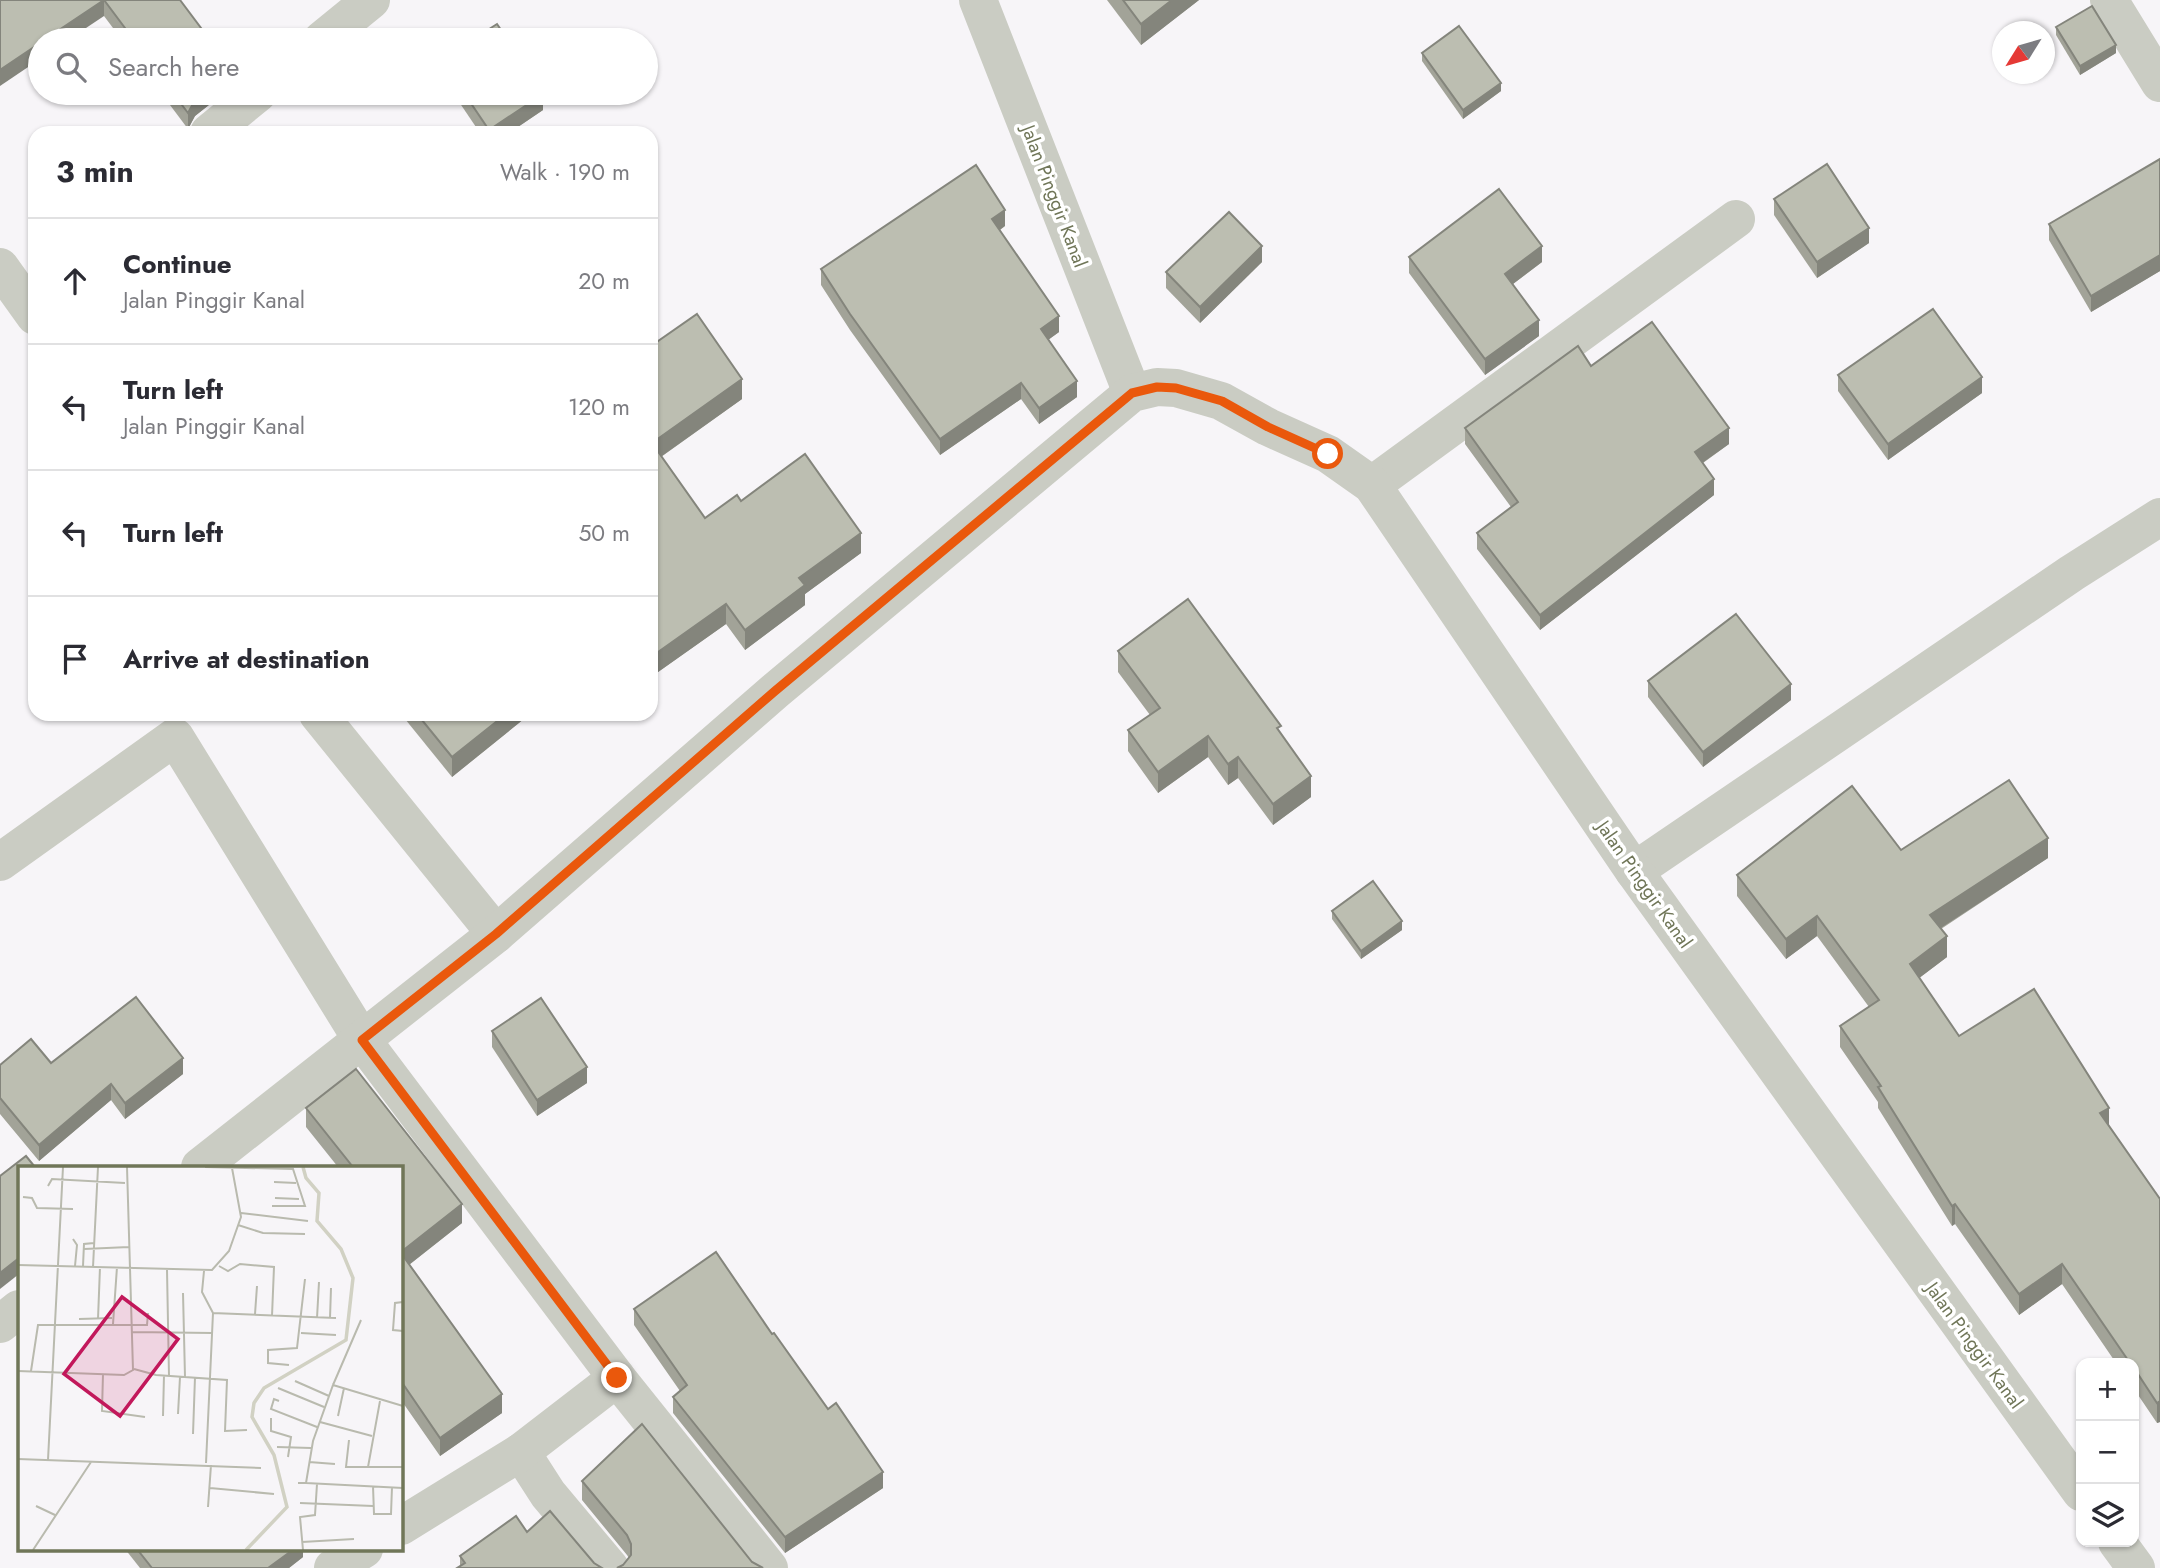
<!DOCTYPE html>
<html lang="en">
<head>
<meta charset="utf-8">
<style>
  :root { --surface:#fff; --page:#f2f2f3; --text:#2b2b33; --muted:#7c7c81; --line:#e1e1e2 }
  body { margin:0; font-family:Jost,sans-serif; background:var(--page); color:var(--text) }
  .controls { position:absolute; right:21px; bottom:21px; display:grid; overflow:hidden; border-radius:14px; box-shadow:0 2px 5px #0004 }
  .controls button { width:63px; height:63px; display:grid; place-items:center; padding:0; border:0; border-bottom:2px solid var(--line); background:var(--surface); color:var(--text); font:35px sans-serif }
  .compass { position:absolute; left:1992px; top:21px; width:63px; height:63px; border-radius:50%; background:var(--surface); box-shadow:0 2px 5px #0004; rotate:233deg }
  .stop { position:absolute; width:21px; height:21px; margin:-16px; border:5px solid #ea580c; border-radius:50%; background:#fff }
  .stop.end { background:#ea580c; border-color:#fff; box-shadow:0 2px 7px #0008 }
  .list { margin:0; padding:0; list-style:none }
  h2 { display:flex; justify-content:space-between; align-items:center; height:91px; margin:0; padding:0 28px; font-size:30px }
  h2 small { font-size:23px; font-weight:400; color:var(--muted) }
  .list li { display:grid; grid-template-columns:46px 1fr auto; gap:21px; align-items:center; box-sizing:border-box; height:126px; padding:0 28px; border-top:2px solid var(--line) }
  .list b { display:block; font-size:26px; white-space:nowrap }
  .list p { margin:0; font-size:23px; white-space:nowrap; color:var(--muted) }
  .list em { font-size:23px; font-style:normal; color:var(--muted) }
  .icon { flex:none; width:38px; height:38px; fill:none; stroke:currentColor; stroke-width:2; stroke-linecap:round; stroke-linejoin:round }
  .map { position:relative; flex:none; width:2160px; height:1568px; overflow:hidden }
  .search { position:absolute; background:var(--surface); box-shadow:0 2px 5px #0004; left:28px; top:28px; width:630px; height:77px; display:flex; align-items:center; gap:18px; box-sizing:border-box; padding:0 24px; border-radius:38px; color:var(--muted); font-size:26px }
  .panel { position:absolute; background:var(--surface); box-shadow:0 2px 5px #0004; left:28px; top:126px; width:630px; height:595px; border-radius:21px }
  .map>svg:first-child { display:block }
</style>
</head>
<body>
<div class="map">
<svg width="2160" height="1568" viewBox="0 0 2160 1568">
  <rect width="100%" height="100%" fill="#f7f5f8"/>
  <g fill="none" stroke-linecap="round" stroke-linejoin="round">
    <g stroke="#caccc3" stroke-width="38">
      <path d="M 978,0 L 1132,393"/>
      <path d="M 2109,0 L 2160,83"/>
      <path d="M 322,40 L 371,0"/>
      <path d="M 209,133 L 258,93"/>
      <path d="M 0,267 L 35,316"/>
      <path d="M 1372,485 L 1736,219"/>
      <path d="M 318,714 L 496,934"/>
      <path d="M 0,862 L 175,737 L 362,1040 L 617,1378 L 769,1568"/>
      <path d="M 1634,871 L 2072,573 L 2160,517"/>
      <path d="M 200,1167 L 496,934 L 775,691 L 1132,393 L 1157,387 L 1176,388 L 1221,401 L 1268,427 L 1328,454 L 1372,485 L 1634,871 L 2081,1492"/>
      <path d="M 0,1324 L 19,1309"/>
      <path d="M 521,1452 L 548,1494 L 610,1568"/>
      <path d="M 401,1526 L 521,1452 L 617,1378"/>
      <path d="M 2117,1542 L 2136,1568"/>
      <path d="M 333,1568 L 364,1549"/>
    </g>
  </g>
  <g fill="#a2a398">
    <path d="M 0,0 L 180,0 L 210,40 L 122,40 L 104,16 Z"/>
    <path d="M 1107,0 L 1199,0 L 1141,45 Z"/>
    <path d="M 2056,27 L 2116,53 L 2080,75 L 2056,35 Z"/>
    <path d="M 1422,53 L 1501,91 L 1463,119 L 1422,61 Z"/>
    <path d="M 161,93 L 224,93 L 195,116 L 188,129 Z"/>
    <path d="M 453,93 L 543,93 L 543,110 L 509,133 L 480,133 Z"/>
    <path d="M 2160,159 L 2160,271 L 2091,312 L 2049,240 L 2049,224 Z"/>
    <path d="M 1774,199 L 1869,243 L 1817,278 L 1774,215 Z"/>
    <path d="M 1005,226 L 1000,230 L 1059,332 L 1048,340 L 1077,397 L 1039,424 L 1021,399 L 940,455 L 850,330 L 821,285 L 821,269 Z"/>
    <path d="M 1409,257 L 1542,262 L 1513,284 L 1539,336 L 1485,375 L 1409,273 Z"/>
    <path d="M 1262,262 L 1200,323 L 1166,288 L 1166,272 Z"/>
    <path d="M 651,346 L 742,399 L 661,457 L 705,518 L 741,501 L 861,553 L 805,594 L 805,605 L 745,650 L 726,624 L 651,677 Z"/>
    <path d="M 1591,366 L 1729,444 L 1703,463 L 1714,495 L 1540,630 L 1477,549 L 1477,533 L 1511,507 L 1465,444 L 1465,428 Z"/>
    <path d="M 1838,375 L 1982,393 L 1888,460 L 1838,391 Z"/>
    <path d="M 1118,651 L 1281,733 L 1311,797 L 1273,825 L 1238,778 L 1228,785 L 1208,757 L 1158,793 L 1128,751 L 1128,730 L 1150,715 L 1118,672 Z"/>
    <path d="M 1648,681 L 1791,700 L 1703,767 L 1648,697 Z"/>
    <path d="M 401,714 L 530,714 L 452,777 Z"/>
    <path d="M 2048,858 L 1941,929 L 1947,957 L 1919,978 L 1959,1036 L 2109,1127 L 2160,1199 L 2160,1422 L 2157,1423 L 2134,1389 L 2134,1363 L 2116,1363 L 2062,1284 L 2019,1315 L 1955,1224 L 1952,1226 L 1878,1108 L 1878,1102 L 1840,1047 L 1840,1026 L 1869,1007 L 1817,936 L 1786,959 L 1737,896 L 1737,875 Z"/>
    <path d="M 1332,911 L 1402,930 L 1361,959 L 1332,919 Z"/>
    <path d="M 492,1031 L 587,1083 L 537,1116 L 492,1047 Z"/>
    <path d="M 51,1063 L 183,1074 L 125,1119 L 111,1100 L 39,1161 L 0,1114 L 0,1065 Z"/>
    <path d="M 356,1069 L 462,1204 L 462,1223 L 409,1265 L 502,1394 L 502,1413 L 440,1456 L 401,1400 L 401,1167 L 338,1167 L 306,1127 L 306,1108 Z"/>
    <path d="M 634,1309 L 772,1334 L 883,1488 L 785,1553 L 673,1413 L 673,1397 L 680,1391 L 634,1325 Z"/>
    <path d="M 582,1481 L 752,1562 L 623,1565 L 629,1558 L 627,1555 L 582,1500 Z"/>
    <path d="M 527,1532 L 594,1563 L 460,1566 L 460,1556 Z"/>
    <path d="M 125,1549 L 303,1549 L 303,1557 L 289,1568 L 140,1568 Z"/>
  </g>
  <g fill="#84857c">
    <path d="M 104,0 L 104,16 L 68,40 L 44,40 Z"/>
    <path d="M 1172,0 L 1199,0 L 1141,45 L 1141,24 Z"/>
    <path d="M 40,43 L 40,59 L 0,86 L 0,70 Z"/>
    <path d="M 2116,45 L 2116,53 L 2080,75 L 2080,66 Z"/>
    <path d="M 1501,83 L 1501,91 L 1463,119 L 1463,110 Z"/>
    <path d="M 204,93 L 224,93 L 195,116 L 188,129 L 188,113 L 195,100 Z"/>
    <path d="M 543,94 L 543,110 L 509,133 L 489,133 L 489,130 Z"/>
    <path d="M 1005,210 L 1005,226 L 992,235 L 992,219 Z"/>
    <path d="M 1869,228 L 1869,243 L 1817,278 L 1817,262 Z"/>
    <path d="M 1262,246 L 1262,262 L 1200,323 L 1200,307 Z"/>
    <path d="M 1542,246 L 1542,262 L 1505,290 L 1505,274 Z"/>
    <path d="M 2160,255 L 2160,271 L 2091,312 L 2091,296 Z"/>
    <path d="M 1059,316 L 1059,332 L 1041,345 L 1041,329 Z"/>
    <path d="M 1539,320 L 1539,336 L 1485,375 L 1485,359 Z"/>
    <path d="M 1982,377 L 1982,393 L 1888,460 L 1888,444 Z"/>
    <path d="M 742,379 L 742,399 L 652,463 L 652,443 Z"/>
    <path d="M 1077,381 L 1077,397 L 1039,424 L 1039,408 Z"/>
    <path d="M 1021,383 L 1021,399 L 940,455 L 940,439 Z"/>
    <path d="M 1729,428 L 1729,444 L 1695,468 L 1695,452 Z"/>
    <path d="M 1714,479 L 1714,495 L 1540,630 L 1540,615 Z"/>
    <path d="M 861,533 L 861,553 L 805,594 L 805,605 L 745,650 L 745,630 L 799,578 Z"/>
    <path d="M 726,604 L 726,624 L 651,677 L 651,657 Z"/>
    <path d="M 1791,684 L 1791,700 L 1703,767 L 1703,752 Z"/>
    <path d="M 506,714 L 530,714 L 452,777 L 452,757 Z"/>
    <path d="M 1208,736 L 1208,757 L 1158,793 L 1158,772 Z"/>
    <path d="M 1238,757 L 1238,778 L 1228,785 L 1228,764 Z"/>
    <path d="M 1311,776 L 1311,797 L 1273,825 L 1273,804 Z"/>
    <path d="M 2048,838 L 2048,858 L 1930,935 L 1930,915 Z"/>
    <path d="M 1817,916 L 1817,936 L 1786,959 L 1786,939 Z"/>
    <path d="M 1402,921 L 1402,930 L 1361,959 L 1361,951 Z"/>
    <path d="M 1947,936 L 1947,957 L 1910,985 L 1910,964 Z"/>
    <path d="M 183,1058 L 183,1074 L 125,1119 L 125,1103 Z"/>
    <path d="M 587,1067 L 587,1083 L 537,1116 L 537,1100 Z"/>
    <path d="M 111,1084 L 111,1100 L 39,1161 L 39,1145 Z"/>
    <path d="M 2109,1108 L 2109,1128 L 2100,1113 Z"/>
    <path d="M 462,1204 L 462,1223 L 401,1271 L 401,1252 Z"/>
    <path d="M 1955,1204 L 1955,1224 L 1952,1226 L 1952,1206 Z"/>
    <path d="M 19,1258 L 19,1274 L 0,1289 L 0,1273 Z"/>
    <path d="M 2062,1264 L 2062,1284 L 2019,1315 L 2019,1294 Z"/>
    <path d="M 502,1394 L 502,1413 L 440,1456 L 440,1438 Z"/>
    <path d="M 2160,1401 L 2160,1422 L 2157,1423 L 2157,1403 Z"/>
    <path d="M 883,1472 L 883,1488 L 785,1553 L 785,1537 Z"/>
    <path d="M 294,1549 L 303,1549 L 303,1557 L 289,1568 L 268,1568 Z"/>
  </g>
  <g fill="#bcbeb1" stroke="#84857c" stroke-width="2">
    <path d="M 0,0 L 180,0 L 210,40 L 134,40 L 104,0 L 44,40 L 40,40 L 40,43 L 0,70 Z"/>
    <path d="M 1123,0 L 1172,0 L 1141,24 Z"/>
    <path d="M 2092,6 L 2116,45 L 2080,66 L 2056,27 Z"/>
    <path d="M 497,24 L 508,40 L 472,40 Z"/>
    <path d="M 1459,26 L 1501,83 L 1463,110 L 1422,53 Z"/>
    <path d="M 173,93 L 204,93 L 195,100 L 188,113 Z"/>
    <path d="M 464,93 L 543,93 L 543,94 L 489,130 Z"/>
    <path d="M 2160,159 L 2160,255 L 2091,296 L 2049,224 Z"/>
    <path d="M 1827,164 L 1869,228 L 1817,262 L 1774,199 Z"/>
    <path d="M 976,165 L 1005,210 L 992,219 L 1059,316 L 1041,329 L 1077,381 L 1039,408 L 1021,383 L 940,439 L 850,314 L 821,269 Z"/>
    <path d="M 1499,189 L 1542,246 L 1505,274 L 1539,320 L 1485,359 L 1409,257 Z"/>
    <path d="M 1229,212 L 1262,246 L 1200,307 L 1166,272 Z"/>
    <path d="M 1933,309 L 1982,377 L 1888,444 L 1838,375 Z"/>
    <path d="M 697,314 L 742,379 L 652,443 L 705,518 L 737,495 L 741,501 L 805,454 L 861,533 L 799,578 L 805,585 L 745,630 L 726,604 L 651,657 L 651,346 Z"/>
    <path d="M 1652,322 L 1729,428 L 1695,452 L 1714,479 L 1540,615 L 1477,533 L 1518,502 L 1465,428 L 1578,346 L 1591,366 Z"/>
    <path d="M 1188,599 L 1281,726 L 1277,728 L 1311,776 L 1273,804 L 1238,757 L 1228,764 L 1208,736 L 1158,772 L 1128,730 L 1160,708 L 1118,651 Z"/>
    <path d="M 1736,614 L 1791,684 L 1703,752 L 1648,681 Z"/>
    <path d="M 417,714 L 506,714 L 452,757 Z"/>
    <path d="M 2009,780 L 2048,838 L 1930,915 L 1947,936 L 1910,964 L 1959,1036 L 2034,989 L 2109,1108 L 2100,1113 L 2160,1199 L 2160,1401 L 2157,1403 L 2134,1368 L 2134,1363 L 2130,1363 L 2062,1264 L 2019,1294 L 1955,1204 L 1952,1206 L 1878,1087 L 1881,1086 L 1840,1026 L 1879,1000 L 1817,916 L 1786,939 L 1737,875 L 1852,786 L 1901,850 Z"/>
    <path d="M 1373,881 L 1402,921 L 1361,951 L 1332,911 Z"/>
    <path d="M 136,997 L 183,1058 L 125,1103 L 111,1084 L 39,1145 L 0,1098 L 0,1065 L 31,1039 L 51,1063 Z"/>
    <path d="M 541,998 L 587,1067 L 537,1100 L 492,1031 Z"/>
    <path d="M 356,1069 L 462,1204 L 401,1252 L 401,1167 L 353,1167 L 306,1108 Z"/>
    <path d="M 26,1156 L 35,1167 L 19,1167 L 19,1258 L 0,1273 L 0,1176 Z"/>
    <path d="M 716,1252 L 772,1334 L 774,1333 L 828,1409 L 836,1403 L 883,1472 L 785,1537 L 673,1397 L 687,1385 L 634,1309 Z"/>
    <path d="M 401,1253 L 502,1394 L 440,1438 L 401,1381 Z"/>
    <path d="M 642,1424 L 752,1562 L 763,1568 L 617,1568 L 623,1565 L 631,1555 L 631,1544 L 627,1535 L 582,1481 Z"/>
    <path d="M 550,1511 L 594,1563 L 602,1568 L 457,1568 L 465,1563 L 460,1556 L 516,1516 L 527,1532 Z"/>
    <path d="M 137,1549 L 294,1549 L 268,1568 L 152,1568 Z"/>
  </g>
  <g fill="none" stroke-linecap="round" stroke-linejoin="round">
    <path stroke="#ea580c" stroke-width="9" d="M 617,1378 L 362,1040 L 496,934 L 775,691 L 1132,393 L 1157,387 L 1176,388 L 1222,401 L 1268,427 L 1328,454"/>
  </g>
  <g text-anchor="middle" stroke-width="7" stroke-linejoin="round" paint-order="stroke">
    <g font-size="19" fill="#707658" stroke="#fff">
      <text transform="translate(1055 196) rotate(69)" y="7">Jalan Pinggir Kanal</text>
      <text transform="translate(1645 884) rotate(55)" y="7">Jalan Pinggir Kanal</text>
      <text transform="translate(1975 1345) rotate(54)" y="7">Jalan Pinggir Kanal</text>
    </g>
  </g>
  <g transform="translate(18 1166)">
    <rect width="385" height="385" fill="#f7f5f8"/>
    <path fill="none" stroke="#d1d1c3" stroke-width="3.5" d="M 228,384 L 269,341 L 256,289 L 234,251 L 236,237 L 246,222 L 328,174 L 335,112 L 323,83 L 299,55 L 301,27 L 288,12 L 285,1"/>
    <path fill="none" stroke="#b9baae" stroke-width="2" d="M 187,1 L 275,3 L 287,40 L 254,40M 256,16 L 278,17M 30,20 L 34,13 L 107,17M 5,31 L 14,32 L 19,42 L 55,43M 257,32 L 281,33M 223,47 L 290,55M 220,59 L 245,67 L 287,68M 55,73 L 59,79 L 57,100M 66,83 L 111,81M 0,99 L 194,104 L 211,85 L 223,51 L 214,2M 65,100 L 66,78 L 76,77M 201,100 L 210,105 L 222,98 L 256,101 L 254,150M 75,101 L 80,1M 149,104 L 151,210M 186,105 L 184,126 L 195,147 L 318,152M 165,127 L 167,211M 385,136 L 377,137 L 375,164 L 385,165M 237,148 L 239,120M 299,152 L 301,116M 312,152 L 313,122M 61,153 L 94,152M 80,153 L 82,101M 95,158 L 99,101M 114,166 L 194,167M 283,167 L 318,169M 271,199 L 250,197 L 250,184 L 279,182 L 287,113M 116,203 L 138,209 L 209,214 L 207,265 L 229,264M 0,205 L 106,209 L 115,204 L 109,1M 13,205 L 20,159 L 129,159 L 130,147M 85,208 L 84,245 L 127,251M 277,215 L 311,230M 315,219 L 343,154M 260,222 L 306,241M 261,235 L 256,233 L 253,243 L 299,261M 362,235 L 350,301 L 385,301M 160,248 L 162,211M 145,250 L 146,209M 320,250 L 326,222M 253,252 L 253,265 L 273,271 L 270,291M 302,256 L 354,270M 175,268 L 177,211M 331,274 L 328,301 L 350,301M 259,281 L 293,282M 0,293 L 243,302M 30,294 L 45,1M 291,296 L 317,298M 188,297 L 195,147M 280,317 L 288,317 L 295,275 L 315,219 L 385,240M 288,317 L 385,322M 355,320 L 356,348 L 373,348 L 374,321M 192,322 L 256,328M 282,337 L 355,340M 18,340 L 37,349M 190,341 L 193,299M 284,376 L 336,373M 15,384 L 73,296M 285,384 L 282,351 L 297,349 L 299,318"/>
    <path fill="#c2185b" fill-opacity="0.15" stroke="#c2185b" stroke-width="3.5" d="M 104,131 L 160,173 L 102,250 L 46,208 Z"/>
    <rect width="385" height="385" fill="none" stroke="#707658" stroke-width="3.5"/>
  </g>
</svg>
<div class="controls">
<button>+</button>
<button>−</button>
<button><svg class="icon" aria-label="layers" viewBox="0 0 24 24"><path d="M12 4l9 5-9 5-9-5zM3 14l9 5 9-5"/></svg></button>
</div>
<svg class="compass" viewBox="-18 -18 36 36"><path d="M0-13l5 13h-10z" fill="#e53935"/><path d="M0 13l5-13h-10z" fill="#7c7c81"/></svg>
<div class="stop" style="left:1328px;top:454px"></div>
<div class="stop end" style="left:617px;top:1378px"></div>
<div class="search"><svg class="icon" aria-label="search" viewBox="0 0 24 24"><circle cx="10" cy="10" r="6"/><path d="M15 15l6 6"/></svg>Search here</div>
<section class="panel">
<h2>3 min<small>Walk · 190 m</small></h2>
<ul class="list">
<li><svg class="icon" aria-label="ahead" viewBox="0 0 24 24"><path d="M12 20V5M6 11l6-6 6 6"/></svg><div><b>Continue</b><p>Jalan Pinggir Kanal</p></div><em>20 m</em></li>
<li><svg class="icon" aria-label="left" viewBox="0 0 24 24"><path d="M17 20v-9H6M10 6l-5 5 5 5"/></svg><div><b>Turn left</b><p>Jalan Pinggir Kanal</p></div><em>120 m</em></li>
<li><svg class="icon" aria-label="left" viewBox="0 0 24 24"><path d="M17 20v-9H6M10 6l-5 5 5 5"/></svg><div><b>Turn left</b></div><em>50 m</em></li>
<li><svg class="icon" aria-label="arrive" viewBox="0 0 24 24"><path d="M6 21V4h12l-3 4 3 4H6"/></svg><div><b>Arrive at destination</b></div></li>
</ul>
</section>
</div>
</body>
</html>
